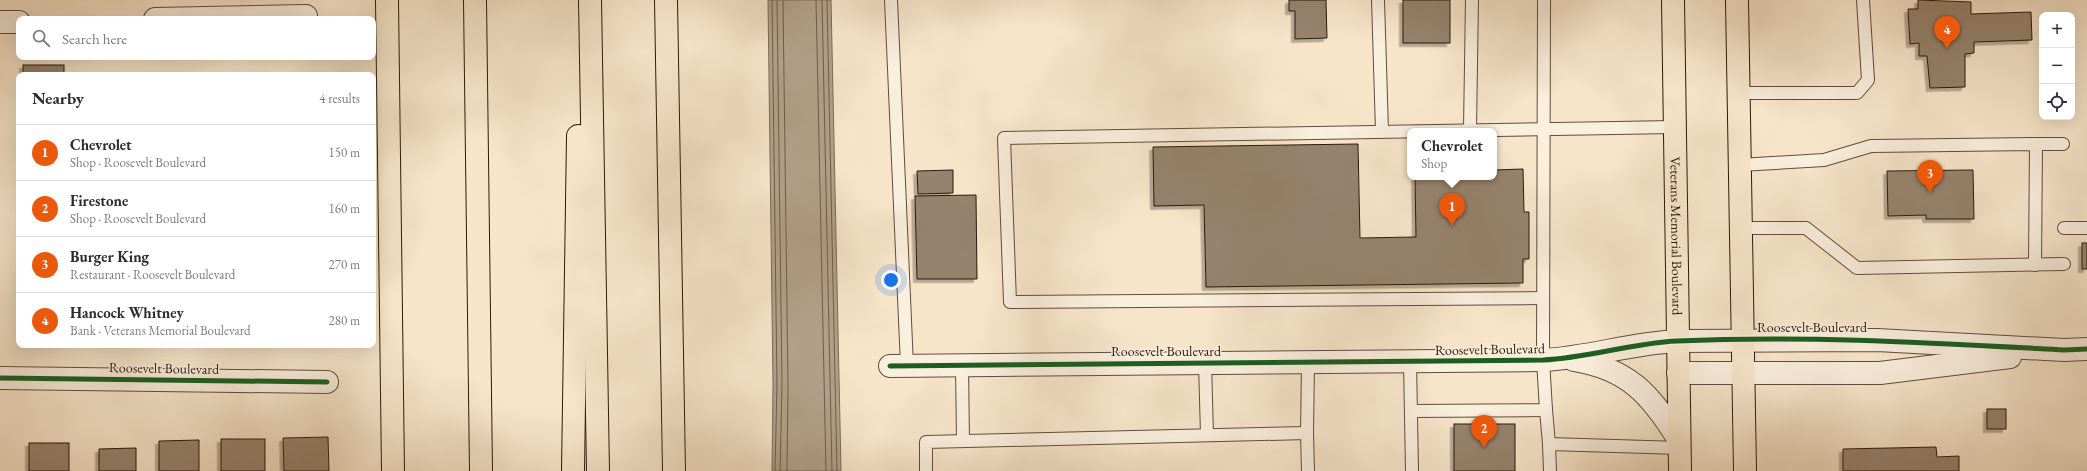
<!DOCTYPE html>
<html lang="en">
<head>
<meta charset="utf-8">
<style>
  :root { --surface:#fff; --page:#f7f7f7; --text:#2b2b33; --muted:#7c7c81; --line:#e1e1e2; --accent:#ea580c }
  body { margin:0; font-family:"EB Garamond",serif; background:var(--page); color:var(--text) }
  .controls { position:absolute; right:12px; top:12px; display:grid; overflow:hidden; border-radius:8px; box-shadow:0 4px 16px #0002 }
  .controls button { width:36px; height:36px; display:grid; place-items:center; padding:0; border:0; border-bottom:1px solid var(--line); background:var(--surface); color:var(--text); font:20px sans-serif }
  .you { position:absolute; left:891px; top:280px; width:14px; height:14px; margin:-10px; border:3px solid #fff; border-radius:50%; background:#1a73e8; box-shadow:0 0 0 6px #1a73e833 }
  .badge { display:grid; place-items:center; width:26px; height:26px; border-radius:50%; background:var(--accent); color:#fff; font-size:13px; font-weight:700 }
  .pin { position:absolute; translate:-50% -33px; filter:drop-shadow(0 1px 2px #0008) }
  .pin::after { content:''; position:absolute; top:21px; width:14px; height:12px; background:inherit; clip-path:polygon(0 0,100% 0,50% 100%) }
  .popup { position:absolute; left:1407px; top:128px; width:90px; height:52px; box-sizing:border-box; display:grid; place-content:center; border-radius:8px; background:var(--surface); filter:drop-shadow(0 1px 3px #0005); font-size:13px; white-space:nowrap; color:var(--muted) }
  .popup b { font-size:15px; color:var(--text) }
  .popup::after { content:''; position:absolute; left:50%; top:100%; margin-left:-8px; border:8px solid transparent; border-top-color:var(--surface) }
  .list { margin:0; padding:0; list-style:none }
  h2 { display:flex; justify-content:space-between; align-items:center; height:52px; margin:0; padding:0 16px; font-size:17px }
  h2 small { font-size:13px; font-weight:400; color:var(--muted) }
  .list li { display:grid; grid-template-columns:26px 1fr auto; gap:12px; align-items:center; box-sizing:border-box; height:56px; padding:0 16px; border-top:1px solid var(--line) }
  .list b { display:block; font-size:15px; white-space:nowrap }
  .list p { margin:0; font-size:13px; white-space:nowrap; color:var(--muted) }
  .list em { font-size:13px; font-style:normal; color:var(--muted) }
  .icon { flex:none; width:22px; height:22px; fill:none; stroke:currentColor; stroke-width:2; stroke-linecap:round; stroke-linejoin:round }
  .map { position:relative; flex:none; width:2087px; height:471px; overflow:hidden }
  .search { position:absolute; background:var(--surface); box-shadow:0 4px 16px #0002; left:16px; top:16px; width:360px; height:44px; display:flex; align-items:center; gap:10px; box-sizing:border-box; padding:0 14px; border-radius:8px; color:var(--muted); font-size:15px }
  .panel { position:absolute; background:var(--surface); box-shadow:0 4px 16px #0002; left:16px; top:72px; width:360px; height:276px; border-radius:8px }
  .map>svg:first-child { display:block }
</style>
</head>
<body>
<div class="map">
<svg width="2087" height="471" viewBox="0 0 2087 471">
  <defs>
    <filter id="shadow"><feDropShadow dx="-3.5" dy="3.5" stdDeviation="0" flood-color="#0004"/></filter>
  </defs>
  <rect width="100%" height="100%" fill="#f7e5ca"/>
  <filter id="stains"><feTurbulence type="fractalNoise" baseFrequency=".005" numOctaves="4"/><feColorMatrix values="0 0 0 0 .2 0 0 0 0 .09 0 0 0 0 .02 0 0 0 .5 -.17"/></filter>
  <radialGradient id="worn" r=".72"><stop offset=".6" stop-color="#630" stop-opacity="0"/><stop offset="1" stop-color="#630" stop-opacity=".3"/></radialGradient>
  <path fill="#b2a089" stroke="#7c6a57" d="M 768,0 L 831,0 L 841,471 L 772,471 L 773,385 Z"/>
  <g fill="none" stroke-linecap="round" stroke-linejoin="round">
    <g stroke="#6f5c4a" stroke-width="1">
      <path d="M 772,0 L 777,385 L 775,471"/>
      <path d="M 777,0 L 782,385 L 780,471"/>
      <path d="M 783,0 L 788,385 L 787,471"/>
      <path d="M 816,0 L 826,471"/>
      <path d="M 822,0 L 832,471"/>
      <path d="M 827,0 L 837,471"/>
    </g>
  </g>
  <g fill="#96836e" stroke="#2c190b" filter="url(#shadow)">
    <path d="M 1289,0 L 1326,0 L 1327,38 L 1295,39 L 1295,11 L 1289,11 Z"/>
    <rect x="1403" y="0" width="47" height="43"/>
    <path d="M 1918,0 L 1971,2 L 1971,14 L 2031,12 L 2032,40 L 1974,42 L 1974,53 L 1965,54 L 1965,87 L 1930,88 L 1927,56 L 1919,56 L 1919,43 L 1910,44 L 1908,9 L 1918,9 Z"/>
    <rect x="23" y="65" width="41" height="10"/>
    <path d="M 1358,144 L 1360,238 L 1416,237 L 1415,177 L 1494,177 L 1494,170 L 1523,169 L 1524,212 L 1529,212 L 1529,259 L 1523,259 L 1523,283 L 1206,287 L 1204,205 L 1154,206 L 1153,147 Z"/>
    <path d="M 953,170 L 953,193 L 918,194 L 917,171 Z"/>
    <path d="M 1973,170 L 1974,219 L 1926,219 L 1926,215 L 1888,216 L 1887,171 Z"/>
    <path d="M 976,195 L 977,279 L 917,279 L 915,196 Z"/>
    <rect x="2082" y="243" width="5" height="26"/>
    <rect x="1987" y="409" width="19" height="20"/>
    <rect x="1454" y="424" width="61" height="47"/>
    <path d="M 328,437 L 329,471 L 284,471 L 283,438 Z"/>
    <rect x="221" y="439" width="44" height="32"/>
    <path d="M 199,440 L 199,471 L 159,471 L 159,441 Z"/>
    <rect x="29" y="443" width="40" height="28"/>
    <path d="M 1936,447 L 1937,457 L 1959,456 L 1959,471 L 1843,471 L 1843,449 Z"/>
    <path d="M 136,448 L 136,471 L 99,471 L 99,449 Z"/>
  </g>
  <g fill="none" stroke-linecap="round" stroke-linejoin="round">
    <g stroke="#5f4c3b" stroke-width="14">
      <g id="service">
        <path d="M 891,0 L 907,366"/>
        <path d="M 1378,0 L 1382,131"/>
        <path d="M 1739,93 L 1857,93 L 1868,80 L 1863,0"/>
        <path d="M 1470,129 L 1472,0"/>
        <path d="M 2036,144 L 2063,144"/>
        <path d="M 1740,165 L 1824,160 L 1871,146 L 2036,144 L 2035,265"/>
        <path d="M 1741,228 L 1806,228 L 1857,268 L 2064,264"/>
        <path d="M 2064,228 L 2087,228"/>
        <path d="M 1543,298 L 1010,302 L 1004,138 L 1675,127"/>
        <path d="M 1410,361 L 1412,471"/>
        <path d="M 1205,363 L 1207,435"/>
        <path d="M 962,365 L 963,441"/>
        <path d="M 1546,410 L 1549,444"/>
        <path d="M 1411,411 L 1546,410 L 1543,360 L 1544,0"/>
        <path d="M 1307,433 L 1308,362"/>
        <path d="M 926,471 L 926,442 L 1307,433 L 1308,471"/>
        <path d="M 1550,471 L 1549,444 L 1680,448"/>
      </g>
    </g>
    <g stroke="#5f4c3b" stroke-width="24">
      <g id="minor">
        <path d="M 155,19 L 306,16"/>
        <path d="M 0,22 L 19,22"/>
        <path d="M 1574,360 C 1629,369 1651,395 1679,440"/>
        <path d="M 890,366 L 1543,360 C 1588,358 1631,343 1678,341"/>
        <path d="M 0,378 L 327,382"/>
      </g>
    </g>
    <g stroke="#5f4c3b" stroke-width="24">
      <g id="tertiary">
        <path d="M 1678,341 L 1877,340 L 2064,350 L 2087,349"/>
        <path d="M 1678,373 L 1880,373 L 2010,357"/>
      </g>
    </g>
    <g stroke="#2c190b" stroke-width="24">
      <g id="primary">
        <path id="s1" d="M 1673,0 L 1680,471"/>
        <path d="M 1737,0 L 1745,471"/>
      </g>
    </g>
    <g stroke="#2c190b" stroke-width="24">
      <g id="motorway">
        <path d="M 387,0 L 393,471"/>
        <path d="M 475,0 L 481,471"/>
        <path d="M 590,0 L 598,471"/>
        <path d="M 666,0 L 674,471"/>
        <path d="M 573,471 L 578,136"/>
      </g>
    </g>
    <use href="#service" stroke="#faeedd" stroke-width="12"/>
    <use href="#minor" stroke="#faeedd" stroke-width="22"/>
    <use href="#tertiary" stroke="#faeedd" stroke-width="22"/>
    <use href="#primary" stroke="#f7e5ca" stroke-width="22"/>
    <use href="#motorway" stroke="#f7e5ca" stroke-width="22"/>
    <g stroke="#faeedd" stroke-width="8">
      <g id="cycleway">
        <path d="M 890,366 L 1543,360 C 1588,358 1632,343 1677,341 C 1807,335 1935,343 2064,350 L 2087,349"/>
        <path d="M 0,378 L 327,382"/>
      </g>
    </g>
    <use href="#cycleway" stroke="#1b5e20" stroke-width="5"/>
  </g>
  <g text-anchor="middle" stroke-width="3" stroke-linejoin="round" paint-order="stroke">
    <g font-size="14" fill="#2c190b" stroke="#faeedd">
      <text dy="5" stroke="none"><textPath href="#s1" startOffset="236">Veterans Memorial Boulevard</textPath></text>
      <text x="1812" y="332">Roosevelt Boulevard</text>
      <text transform="translate(1490 349) rotate(-1)" y="5">Roosevelt Boulevard</text>
      <text x="1166" y="356">Roosevelt Boulevard</text>
      <text transform="translate(164 368) rotate(1)" y="5">Roosevelt Boulevard</text>
    </g>
  </g>
  <rect width="100%" height="100%" filter="url(#stains)"/>
  <rect width="100%" height="100%" fill="url(#worn)"/>
</svg>
<div class="controls">
<button>+</button>
<button>−</button>
<button><svg class="icon" aria-label="locate" viewBox="0 0 24 24"><circle cx="12" cy="12" r="6"/><path d="M12 2v4M12 18v4M2 12h4M18 12h4"/></svg></button>
</div>
<div class="you"></div>
<div class="pin badge" style="left:1452px;top:226px">1</div>
<div class="popup"><b>Chevrolet</b>Shop</div>
<div class="pin badge" style="left:1484px;top:448px">2</div>
<div class="pin badge" style="left:1930px;top:193px">3</div>
<div class="pin badge" style="left:1947px;top:49px">4</div>
<div class="search"><svg class="icon" aria-label="search" viewBox="0 0 24 24"><circle cx="10" cy="10" r="6"/><path d="M15 15l6 6"/></svg>Search here</div>
<section class="panel">
<h2>Nearby<small>4 results</small></h2>
<ul class="list">
<li><span class="badge">1</span><div><b>Chevrolet</b><p>Shop · Roosevelt Boulevard</p></div><em>150 m</em></li>
<li><span class="badge">2</span><div><b>Firestone</b><p>Shop · Roosevelt Boulevard</p></div><em>160 m</em></li>
<li><span class="badge">3</span><div><b>Burger King</b><p>Restaurant · Roosevelt Boulevard</p></div><em>270 m</em></li>
<li><span class="badge">4</span><div><b>Hancock Whitney</b><p>Bank · Veterans Memorial Boulevard</p></div><em>280 m</em></li>
</ul>
</section>
</div>
</body>
</html>
